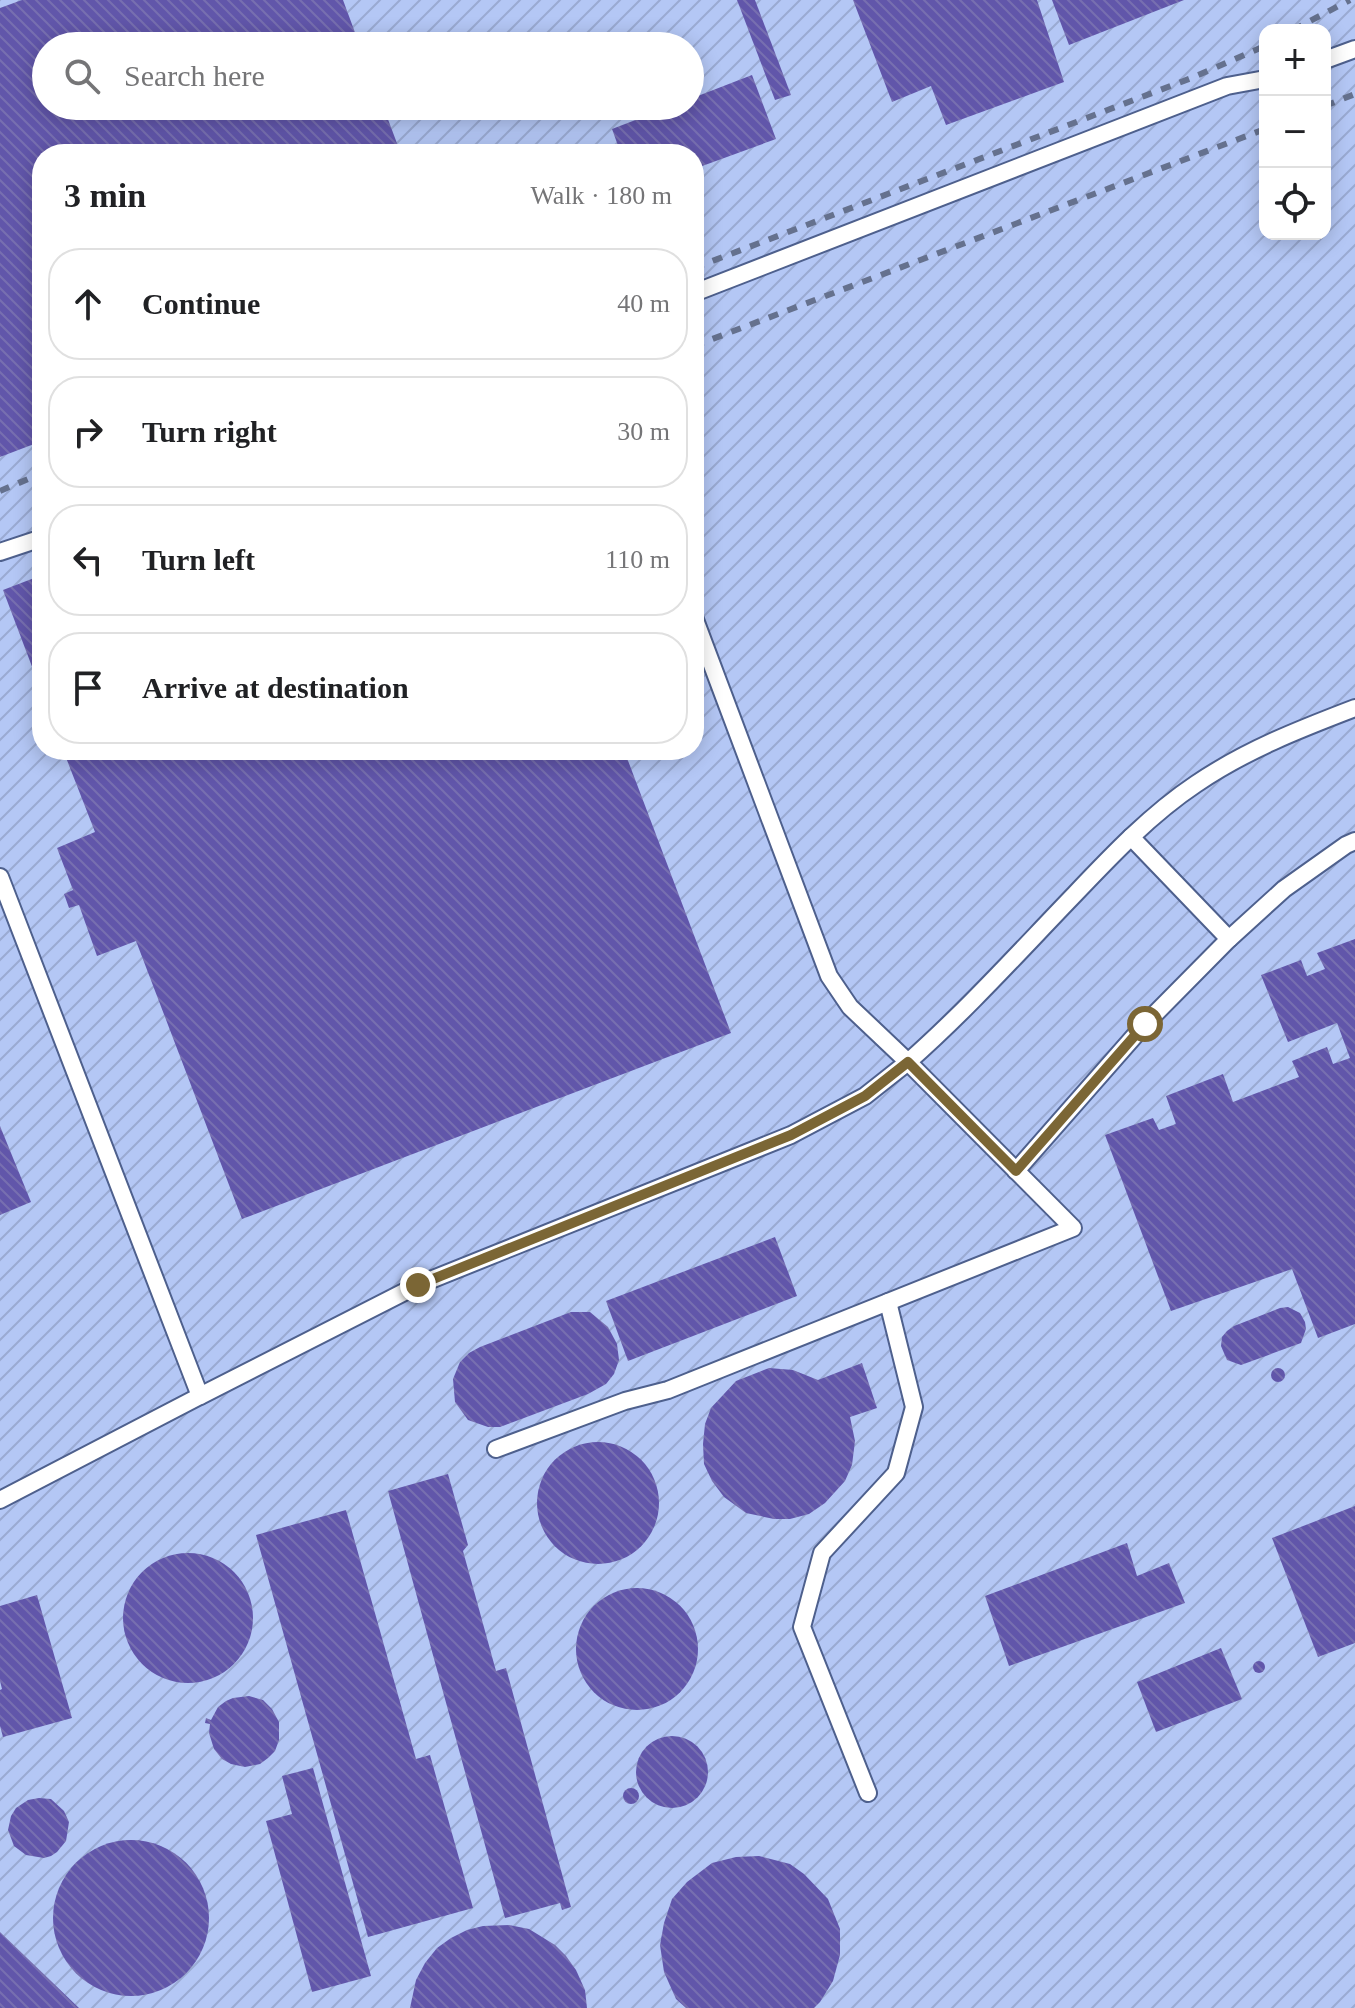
<!DOCTYPE html>
<html lang="en">
<head>
<meta charset="utf-8">
<style>
  :root { --surface:#fff; --page:#f2f2f2; --text:#202124; --muted:#757577; --line:#e0e0e0 }
  body { margin:0; font-family:Georgia,serif; background:var(--page); color:var(--text) }
  .controls { position:absolute; right:24px; top:24px; display:grid; overflow:hidden; border-radius:16px; box-shadow:0 4px 20px #0003 }
  .controls button { width:72px; height:72px; display:grid; place-items:center; padding:0; border:0; border-bottom:2px solid var(--line); background:var(--surface); color:var(--text); font:40px sans-serif }
  .stop { position:absolute; width:24px; height:24px; margin:-18px; border:6px solid #7b6635; border-radius:50%; background:#fff }
  .stop.end { background:#7b6635; border-color:#fff; box-shadow:0 2px 8px #0008 }
  .list { margin:0; padding:0; list-style:none }
  h2 { display:flex; justify-content:space-between; align-items:center; height:104px; margin:0; padding:0 32px; font-size:34px }
  h2 small { font-size:26px; font-weight:400; color:var(--muted) }
  .list li { display:grid; grid-template-columns:52px 1fr auto; gap:24px; align-items:center; box-sizing:border-box; height:112px; margin:0 16px 16px; padding:0 16px; border:2px solid var(--line); border-radius:32px }
  .list b { display:block; font-size:30px; white-space:nowrap }
  .list em { font-size:26px; font-style:normal; color:var(--muted) }
  .icon { flex:none; width:44px; height:44px; fill:none; stroke:currentColor; stroke-width:2; stroke-linecap:round; stroke-linejoin:round }
  .map { position:relative; flex:none; width:1355px; height:2008px; overflow:hidden }
  .search { position:absolute; background:var(--surface); box-shadow:0 4px 20px #0003; left:32px; top:32px; width:672px; height:88px; display:flex; align-items:center; gap:20px; box-sizing:border-box; padding:0 28px; border-radius:44px; color:var(--muted); font-size:30px }
  .panel { position:absolute; background:var(--surface); box-shadow:0 4px 20px #0003; left:32px; top:144px; width:672px; height:616px; border-radius:32px }
  .map>svg:first-child { display:block }
</style>
</head>
<body>
<div class="map">
<svg width="1355" height="2008" viewBox="0 0 1355 2008">
  <defs>
    <pattern id="industrial-furrows" width="10" height="10" patternUnits="userSpaceOnUse" patternTransform="scale(2)"><rect width="10" height="10" fill="#b4c7f5"/><path d="M-1 1l2-2M0 10L10 0M9 11l2-2" fill="none" stroke="#9aaad2"/></pattern>
    <pattern id="building-back-hatch" width="6" height="6" patternUnits="userSpaceOnUse" patternTransform="scale(2)"><rect width="6" height="6" fill="#6156aa"/><path d="M-1 5l2 2M0 0l6 6M5-1l2 2" fill="none" stroke="#776fb0"/></pattern>
  </defs>
  <rect width="100%" height="100%" fill="#c2d3fc"/>
  <path fill="url(#industrial-furrows)" fill-rule="evenodd" d="M 0,0 L 1355,0 L 1355,2008 L 0,2008 ZM 1265,30 L 1325,30 L 1325,234 L 1265,234 ZM 46,46 L 690,46 L 690,106 L 46,106 ZM 42,154 L 694,154 L 694,750 L 42,750 Z"/>
  <g fill="url(#building-back-hatch)">
    <path d="M 22,0 L 343,0 L 360,46 L 46,46 L 46,106 L 383,106 L 401,154 L 42,154 L 42,441 L 0,457 L 0,8 Z"/>
    <path d="M 737,0 L 755,0 L 791,95 L 775,100 Z"/>
    <path d="M 853,0 L 1037,0 L 1064,82 L 946,125 L 931,86 L 892,102 Z"/>
    <path d="M 1052,0 L 1184,0 L 1069,45 Z"/>
    <path d="M 752,75 L 776,139 L 694,169 L 694,154 L 621,154 L 612,129 L 672,106 L 690,106 L 690,99 Z"/>
    <path d="M 42,575 L 42,693 L 3,590 Z"/>
    <path d="M 63,750 L 624,750 L 731,1033 L 242,1219 L 136,941 L 97,956 L 79,905 L 69,908 L 64,894 L 73,890 L 57,848 L 95,832 Z"/>
    <path d="M 1355,939 L 1355,1324 L 1318,1338 L 1292,1269 L 1171,1311 L 1105,1135 L 1153,1118 L 1159,1130 L 1176,1124 L 1166,1096 L 1223,1074 L 1233,1102 L 1299,1077 L 1292,1061 L 1327,1047 L 1333,1064 L 1350,1058 L 1337,1023 L 1288,1042 L 1261,975 L 1301,960 L 1307,976 L 1325,969 L 1317,953 Z"/>
    <path d="M 0,1126 L 31,1202 L 0,1215 Z"/>
    <path d="M 775,1237 L 797,1296 L 628,1361 L 606,1301 Z"/>
    <path d="M 1288,1307 L 1300,1313 L 1305,1322 L 1306,1329 L 1301,1343 L 1241,1365 L 1227,1360 L 1221,1346 L 1222,1337 L 1227,1331 L 1234,1326 L 1280,1308 Z"/>
    <path d="M 571,1312 L 590,1312 L 608,1327 L 617,1344 L 619,1360 L 614,1374 L 606,1384 L 588,1394 L 500,1427 L 488,1427 L 468,1420 L 455,1402 L 453,1379 L 460,1362 L 469,1353 L 480,1347 Z"/>
    <path d="M 862,1363 L 877,1408 L 850,1417 L 855,1441 L 852,1465 L 845,1481 L 825,1503 L 809,1514 L 790,1519 L 774,1519 L 746,1513 L 724,1497 L 712,1481 L 704,1464 L 703,1444 L 705,1424 L 711,1408 L 736,1381 L 769,1368 L 793,1370 L 818,1380 Z"/>
    <circle cx="1278" cy="1375" r="7"/>
    <circle cx="598" cy="1503" r="61"/>
    <path d="M 448,1474 L 468,1545 L 463,1551 L 496,1671 L 506,1668 L 571,1907 L 562,1910 L 560,1903 L 505,1918 L 388,1491 Z"/>
    <path d="M 1355,1506 L 1355,1643 L 1318,1657 L 1272,1538 Z"/>
    <path d="M 346,1510 L 416,1759 L 430,1755 L 473,1908 L 368,1937 L 256,1535 Z"/>
    <path d="M 1127,1543 L 1137,1576 L 1169,1563 L 1185,1603 L 1009,1666 L 985,1596 Z"/>
    <circle cx="188" cy="1618" r="65"/>
    <circle cx="637" cy="1649" r="61"/>
    <path d="M 37,1595 L 72,1718 L 3,1737 L 0,1726 L 0,1690 L 2,1689 L 0,1681 L 0,1606 Z"/>
    <path d="M 1221,1648 L 1242,1699 L 1156,1732 L 1137,1682 Z"/>
    <circle cx="1259" cy="1667" r="6"/>
    <path d="M 249,1696 L 263,1700 L 272,1709 L 279,1722 L 279,1740 L 275,1751 L 268,1758 L 260,1764 L 245,1767 L 231,1764 L 222,1759 L 214,1749 L 209,1733 L 210,1724 L 205,1723 L 206,1718 L 211,1720 L 218,1707 L 226,1701 L 233,1698 Z"/>
    <circle cx="672" cy="1772" r="36"/>
    <path d="M 313,1768 L 371,1976 L 312,1992 L 266,1821 L 292,1814 L 282,1776 Z"/>
    <circle cx="631" cy="1796" r="8"/>
    <path d="M 39,1798 L 51,1799 L 64,1811 L 69,1822 L 66,1841 L 57,1852 L 51,1856 L 44,1858 L 26,1855 L 14,1846 L 8,1830 L 11,1816 L 16,1808 L 28,1800 Z"/>
    <circle cx="131" cy="1918" r="78"/>
    <path d="M 759,1856 L 790,1864 L 804,1874 L 828,1899 L 840,1929 L 840,1955 L 833,1981 L 820,2002 L 814,2008 L 686,2008 L 676,1999 L 664,1972 L 660,1945 L 664,1923 L 672,1899 L 687,1882 L 712,1863 L 736,1857 Z"/>
    <path d="M 509,1925 L 529,1929 L 555,1945 L 566,1956 L 576,1970 L 585,1990 L 587,2008 L 410,2008 L 416,1980 L 425,1963 L 437,1948 L 451,1938 L 467,1930 L 483,1926 Z"/>
    <path d="M 0,1932 L 79,2008 L 0,2008 Z"/>
  </g>
  <g fill="none" stroke-linecap="round" stroke-linejoin="round">
    <g stroke="#4e608d" stroke-width="20">
      <g id="service">
        <path d="M 1325,60 L 1355,49"/>
        <path d="M 694,293 L 1227,86 L 1265,79"/>
        <path d="M 0,552 L 42,538"/>
        <path d="M 694,617 L 829,976 L 850,1007 L 908,1062 C 967,1010 1020,951 1075,894 C 1112,855 1151,814 1196,784 C 1246,750 1300,729 1355,708"/>
        <path d="M 1131,837 L 1229,939"/>
        <path d="M 0,877 L 200,1396 L 418,1285 L 791,1135 L 865,1096 L 908,1062 L 1073,1228 L 668,1390 L 625,1401 L 496,1449"/>
        <path d="M 1016,1171 L 1145,1024 L 1229,939 L 1284,889 L 1346,845 L 1355,841"/>
        <path d="M 0,1500 L 200,1396"/>
        <path d="M 868,1793 L 802,1627 L 822,1553 L 896,1473 L 914,1407 L 888,1302"/>
      </g>
    </g>
    <use href="#service" stroke="#fff" stroke-width="16"/>
    <g stroke="#65718e" stroke-width="6" stroke-dasharray="10 10" stroke-linecap="butt">
      <path d="M 1293,30 L 1350,0"/>
      <path d="M 1325,106 L 1355,94"/>
      <path d="M 694,268 L 1194,77 L 1265,46"/>
      <path d="M 694,346 L 1265,129"/>
      <path d="M 0,491 L 42,473"/>
    </g>
  </g>
  <g fill="none" stroke-linecap="round" stroke-linejoin="round">
    <path stroke="#7b6635" stroke-width="10" d="M 418,1285 L 791,1135 L 865,1096 L 908,1062 L 1016,1171 L 1145,1024"/>
  </g>
</svg>
<div class="controls">
<button>+</button>
<button>−</button>
<button><svg class="icon" aria-label="locate" viewBox="0 0 24 24"><circle cx="12" cy="12" r="6"/><path d="M12 2v4M12 18v4M2 12h4M18 12h4"/></svg></button>
</div>
<div class="stop" style="left:1145px;top:1024px"></div>
<div class="stop end" style="left:418px;top:1285px"></div>
<div class="search"><svg class="icon" aria-label="search" viewBox="0 0 24 24"><circle cx="10" cy="10" r="6"/><path d="M15 15l6 6"/></svg>Search here</div>
<section class="panel">
<h2>3 min<small>Walk · 180 m</small></h2>
<ul class="list">
<li><svg class="icon" aria-label="ahead" viewBox="0 0 24 24"><path d="M12 20V5M6 11l6-6 6 6"/></svg><div><b>Continue</b></div><em>40 m</em></li>
<li><svg class="icon" aria-label="right" viewBox="0 0 24 24"><path d="M7 20v-9h11M14 6l5 5-5 5"/></svg><div><b>Turn right</b></div><em>30 m</em></li>
<li><svg class="icon" aria-label="left" viewBox="0 0 24 24"><path d="M17 20v-9H6M10 6l-5 5 5 5"/></svg><div><b>Turn left</b></div><em>110 m</em></li>
<li><svg class="icon" aria-label="arrive" viewBox="0 0 24 24"><path d="M6 21V4h12l-3 4 3 4H6"/></svg><div><b>Arrive at destination</b></div></li>
</ul>
</section>
</div>
</body>
</html>
